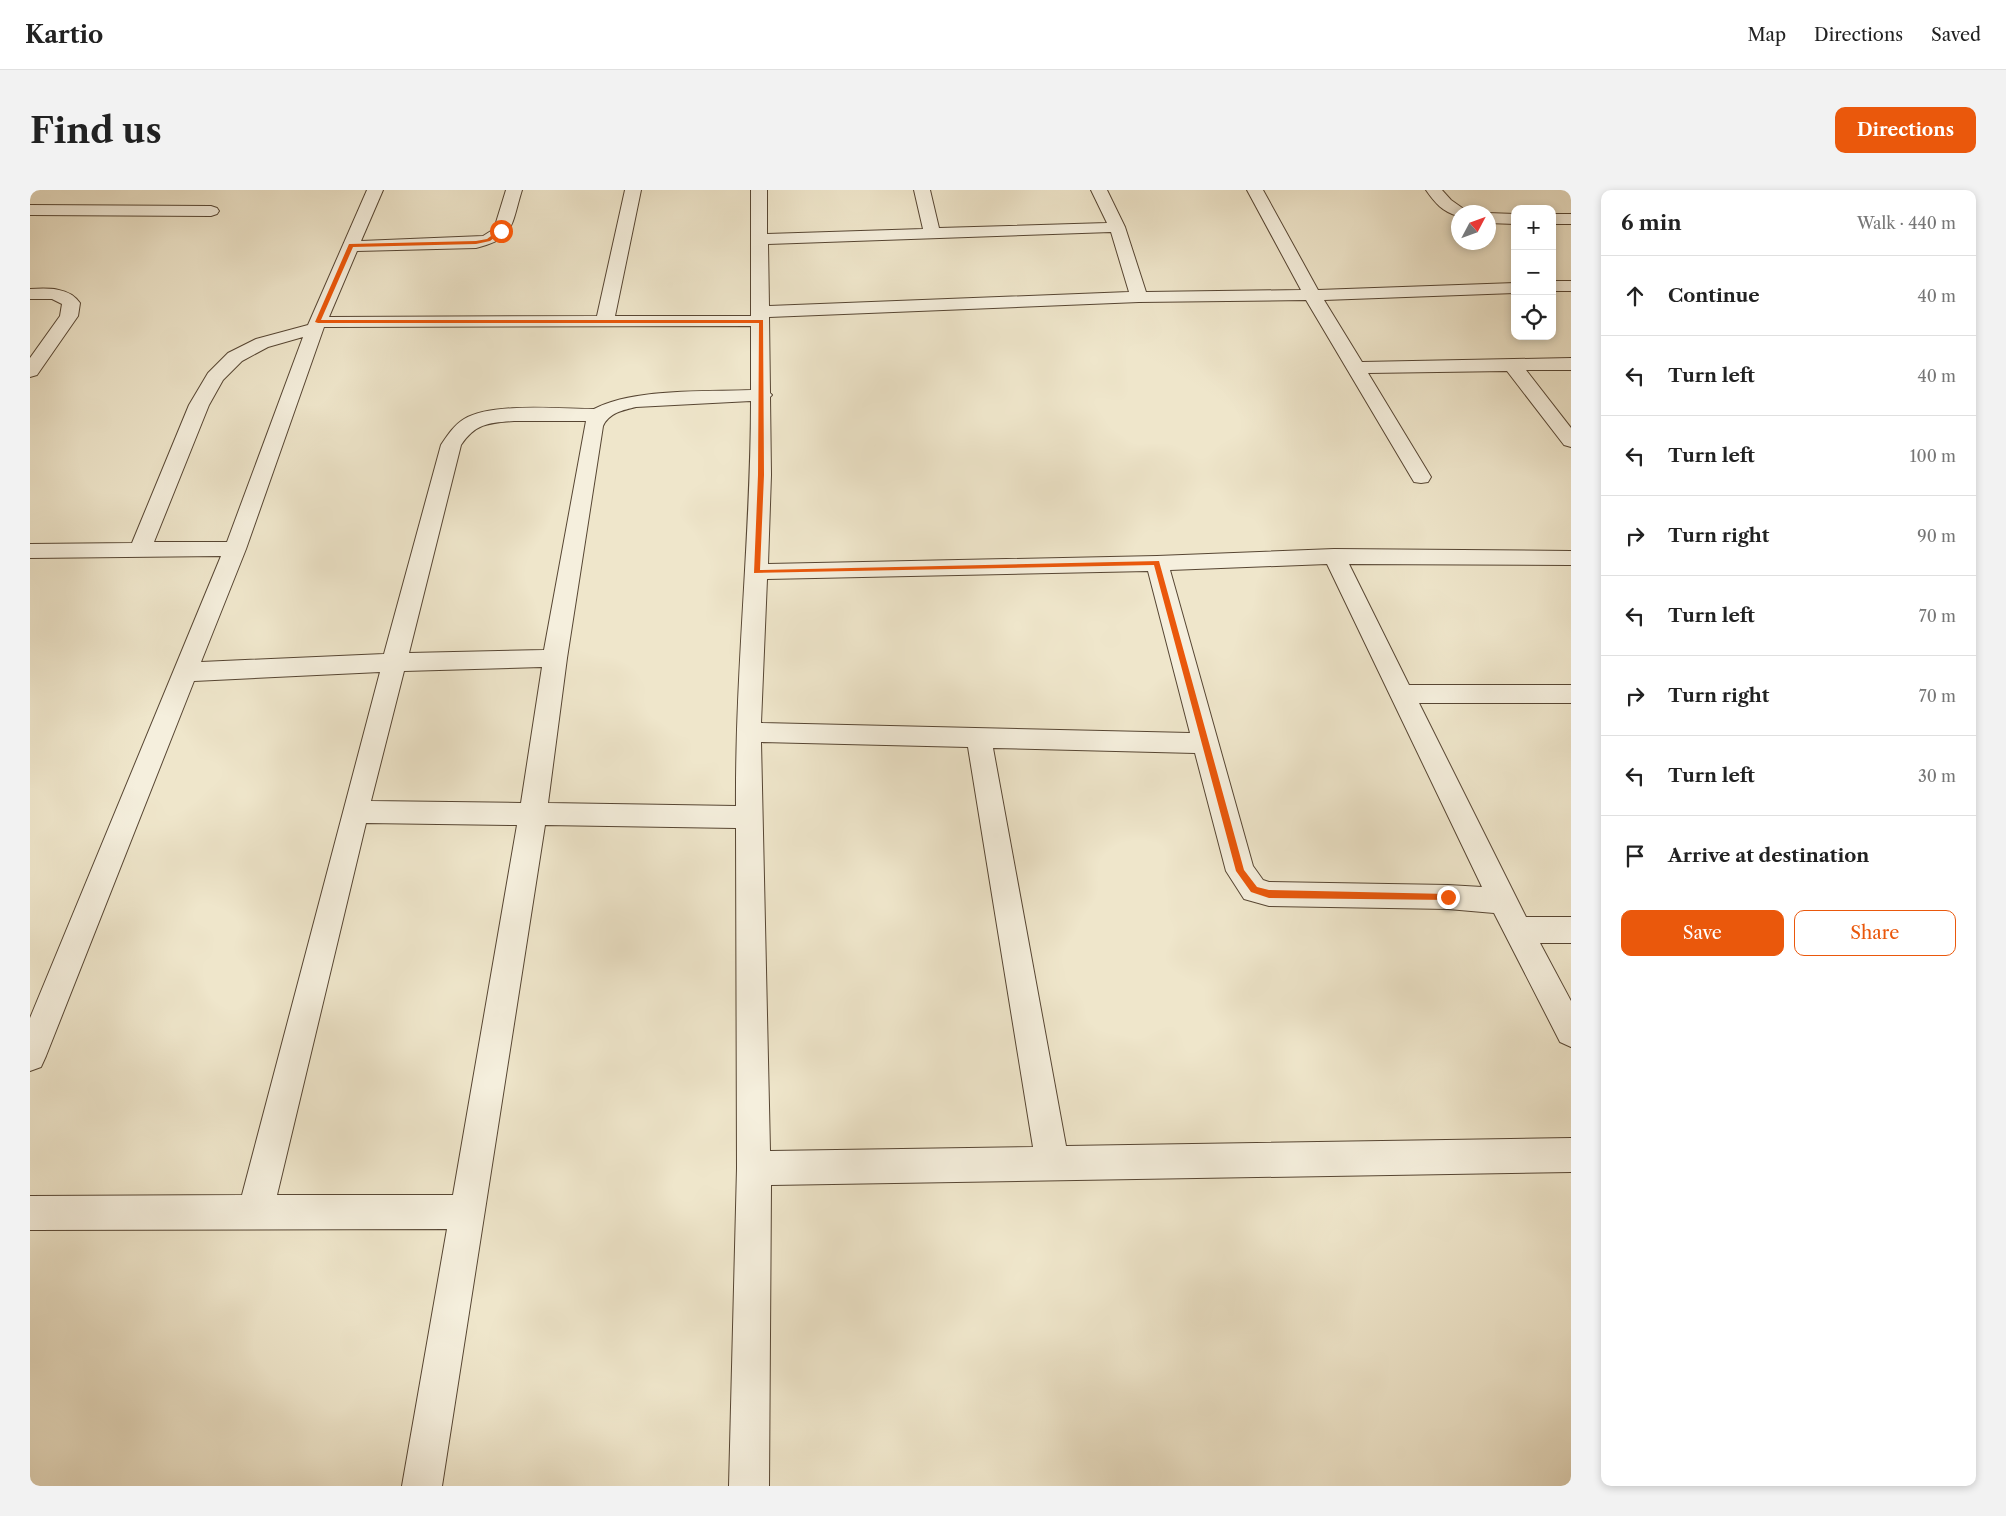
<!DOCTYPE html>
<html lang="en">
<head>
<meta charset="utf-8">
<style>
  :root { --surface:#fff; --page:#f2f2f2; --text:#222; --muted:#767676; --line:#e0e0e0; --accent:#ea580c }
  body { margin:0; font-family:"Libre Caslon Text",serif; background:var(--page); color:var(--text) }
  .controls { position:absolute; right:15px; top:15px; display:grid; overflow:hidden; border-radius:10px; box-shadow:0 2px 8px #0003 }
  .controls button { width:45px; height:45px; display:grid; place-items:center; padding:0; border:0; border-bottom:1px solid var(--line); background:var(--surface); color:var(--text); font:25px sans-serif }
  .compass { position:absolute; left:1421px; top:15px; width:45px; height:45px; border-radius:50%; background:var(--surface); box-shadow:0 2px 8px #0003; rotate:49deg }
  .stop { position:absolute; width:15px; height:15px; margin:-11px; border:4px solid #ea580c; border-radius:50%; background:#fff }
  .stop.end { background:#ea580c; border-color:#fff; box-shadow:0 1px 5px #0008 }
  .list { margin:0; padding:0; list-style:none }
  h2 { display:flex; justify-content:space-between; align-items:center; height:65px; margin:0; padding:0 20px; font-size:21px }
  h2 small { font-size:16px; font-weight:400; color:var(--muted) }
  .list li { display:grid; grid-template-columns:32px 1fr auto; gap:15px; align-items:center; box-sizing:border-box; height:80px; padding:0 20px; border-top:1px solid var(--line) }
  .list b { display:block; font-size:19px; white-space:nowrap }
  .list em { font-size:16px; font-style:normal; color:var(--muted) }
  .actions { display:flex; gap:10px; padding:15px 20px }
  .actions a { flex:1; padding:11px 0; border:1px solid var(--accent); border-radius:10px; text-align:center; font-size:18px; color:var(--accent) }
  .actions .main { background:var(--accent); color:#fff }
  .icon { flex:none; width:28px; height:28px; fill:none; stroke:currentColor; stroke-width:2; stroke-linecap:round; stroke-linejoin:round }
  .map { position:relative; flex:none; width:1541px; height:1296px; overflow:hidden; border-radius:10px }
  header { display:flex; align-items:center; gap:30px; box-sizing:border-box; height:70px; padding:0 25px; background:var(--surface); border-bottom:1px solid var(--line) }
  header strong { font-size:24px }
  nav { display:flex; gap:28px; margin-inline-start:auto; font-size:18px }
  .intro { display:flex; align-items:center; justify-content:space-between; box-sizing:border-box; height:120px; padding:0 30px }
  h1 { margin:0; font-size:35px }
  .button { padding:12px 22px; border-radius:10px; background:var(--accent); color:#fff; font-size:18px; font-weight:700 }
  main { display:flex; gap:30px; padding:0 30px }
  aside { flex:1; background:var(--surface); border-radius:10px; box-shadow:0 2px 8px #0003 }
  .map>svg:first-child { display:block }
</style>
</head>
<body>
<header>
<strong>Kartio</strong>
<nav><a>Map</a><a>Directions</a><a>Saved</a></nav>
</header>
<div class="intro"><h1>Find us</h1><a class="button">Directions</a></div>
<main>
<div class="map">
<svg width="1541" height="1296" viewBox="0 0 1541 1296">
  <rect width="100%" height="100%" fill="#efe6cb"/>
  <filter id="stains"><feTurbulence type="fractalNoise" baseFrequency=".004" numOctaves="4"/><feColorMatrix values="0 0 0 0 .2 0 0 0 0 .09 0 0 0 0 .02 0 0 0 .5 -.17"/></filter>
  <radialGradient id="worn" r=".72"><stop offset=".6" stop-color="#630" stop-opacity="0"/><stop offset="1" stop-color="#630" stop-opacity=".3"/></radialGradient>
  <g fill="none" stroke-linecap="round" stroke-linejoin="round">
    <g stroke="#574633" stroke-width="2">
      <g id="minor">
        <path d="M 337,0 L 353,0 L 331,51 L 453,46 L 464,39 L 476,0 L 492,0 C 481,35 485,49 446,58 L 327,61 L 299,127 L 567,126 L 595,0 L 611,0 L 585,126 L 721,126 L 721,0 L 737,0 L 737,44 L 893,39 L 884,0 L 900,0 L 909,38 L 1077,33 L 1061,0 L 1077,0 L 1095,37 L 1116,102 L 1271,100 L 1217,0 L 1233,0 L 1288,100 L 1485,93 L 1485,103 L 1294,110 L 1332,172 L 1541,168 L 1541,180 L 1496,180 L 1541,238 L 1541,257 L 1534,255 L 1477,181 L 1338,183 L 1401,287 L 1398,292 L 1391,293 L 1384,292 L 1381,287 L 1276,110 L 1109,112 L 739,127 L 740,203 L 742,205 L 740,207 L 741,285 L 738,374 L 1127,366 L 1304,359 L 1541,361 L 1541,375 L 1319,374 L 1379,495 L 1541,495 L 1541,513 L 1389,513 L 1496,727 L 1541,727 L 1541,753 L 1510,753 L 1541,811 L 1541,857 L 1530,852 L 1464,723 L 1418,719 L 1239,716 L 1214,709 L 1196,681 L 1165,563 L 963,558 L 1036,956 L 1541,948 L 1541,982 L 741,995 L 739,1296 L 699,1296 L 707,978 L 706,638 L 515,635 L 412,1296 L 372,1296 L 417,1039 L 0,1040 L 0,1006 L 212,1005 L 350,482 L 164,491 L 16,866 L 11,877 L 0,881 L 0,828 L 191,366 L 0,368 L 0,354 L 102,353 L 159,215 L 178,183 L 198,163 L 226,149 L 278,135 ZM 1081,42 L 1099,102 L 739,116 L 738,54 ZM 721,136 L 721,200 C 674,202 605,198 564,219 C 531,219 462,212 434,229 C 424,235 417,246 411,255 L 354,464 L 171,472 L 216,359 L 294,137 ZM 273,147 L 197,352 L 124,352 L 179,215 L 193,190 L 212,171 L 238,157 ZM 721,211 C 721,346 705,481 706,616 L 518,613 L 537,468 L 573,236 C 579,223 593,220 606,217 ZM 484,231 L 556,231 L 514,460 L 379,463 L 431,255 C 446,233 459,233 484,231 ZM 1297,374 L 1452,697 L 1418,695 L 1239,692 L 1233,690 L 1223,676 L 1140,380 ZM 1118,381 L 1160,543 L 731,533 L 737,389 ZM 512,477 L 491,613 L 341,611 L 374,481 ZM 731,552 L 938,557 L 1003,957 L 740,961 ZM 336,633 L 487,635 L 423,1005 L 247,1005 Z"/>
        <path d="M 1396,0 L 1412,0 L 1421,10 L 1438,22 L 1428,22 L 1428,26 C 1413,22 1405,13 1396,0 Z"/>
        <path d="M 0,15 L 181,16 L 187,18 L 189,21 L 187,24 L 181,26 L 0,25 Z"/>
        <path d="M 1458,23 L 1485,24 L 1485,34 L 1458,33 Z"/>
        <rect x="1522" y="24" width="19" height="10"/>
        <rect x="1522" y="91" width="19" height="10"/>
        <path d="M 0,99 C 18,98 39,97 50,113 L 48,126 L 7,185 L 0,187 L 0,168 L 30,126 L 32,114 L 22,109 L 0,109 Z"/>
      </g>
    </g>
    <use href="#minor" fill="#f5efdd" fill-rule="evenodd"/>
  </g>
  <path fill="#ea580c" d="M 469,40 L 473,41 L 460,51 L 446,54 L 323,57 L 291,130 L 733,130 L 734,285 L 730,380 L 1129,371 L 1214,680 L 1227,697 L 1239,700 L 1418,704 L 1422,707 L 1421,710 L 1239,708 L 1221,702 L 1206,681 L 1124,375 L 724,383 L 728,285 L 729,133 L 288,133 L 285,132 L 319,54 L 446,51 L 457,49 Z"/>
  <rect width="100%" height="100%" filter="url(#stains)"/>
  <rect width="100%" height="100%" fill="url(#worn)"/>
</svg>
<div class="controls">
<button>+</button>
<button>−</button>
<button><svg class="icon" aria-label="locate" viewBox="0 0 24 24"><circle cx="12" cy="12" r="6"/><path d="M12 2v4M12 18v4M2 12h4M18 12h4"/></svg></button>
</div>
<svg class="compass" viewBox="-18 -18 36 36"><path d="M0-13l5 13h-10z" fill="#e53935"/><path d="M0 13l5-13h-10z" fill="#767676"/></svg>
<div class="stop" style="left:471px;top:41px"></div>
<div class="stop end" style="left:1418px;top:707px"></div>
</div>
<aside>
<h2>6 min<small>Walk · 440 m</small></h2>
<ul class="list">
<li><svg class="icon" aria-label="ahead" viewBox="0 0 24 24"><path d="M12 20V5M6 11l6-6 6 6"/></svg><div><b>Continue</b></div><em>40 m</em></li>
<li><svg class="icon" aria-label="left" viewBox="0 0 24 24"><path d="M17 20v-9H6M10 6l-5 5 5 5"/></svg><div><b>Turn left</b></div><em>40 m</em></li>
<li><svg class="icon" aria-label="left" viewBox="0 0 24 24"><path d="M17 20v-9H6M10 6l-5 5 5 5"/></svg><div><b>Turn left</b></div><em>100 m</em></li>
<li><svg class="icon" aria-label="right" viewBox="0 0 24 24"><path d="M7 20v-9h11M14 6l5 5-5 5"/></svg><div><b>Turn right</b></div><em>90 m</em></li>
<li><svg class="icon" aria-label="left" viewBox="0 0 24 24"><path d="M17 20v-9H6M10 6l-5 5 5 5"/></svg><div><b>Turn left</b></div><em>70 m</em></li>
<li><svg class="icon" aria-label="right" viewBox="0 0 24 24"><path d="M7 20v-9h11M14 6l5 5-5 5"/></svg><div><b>Turn right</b></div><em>70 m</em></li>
<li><svg class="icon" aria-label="left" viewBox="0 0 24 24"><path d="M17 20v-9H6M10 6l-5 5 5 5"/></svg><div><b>Turn left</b></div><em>30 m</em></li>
<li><svg class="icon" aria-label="arrive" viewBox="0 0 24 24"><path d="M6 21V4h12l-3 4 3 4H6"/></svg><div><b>Arrive at destination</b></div></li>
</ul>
<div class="actions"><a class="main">Save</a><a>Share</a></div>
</aside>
</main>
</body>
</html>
